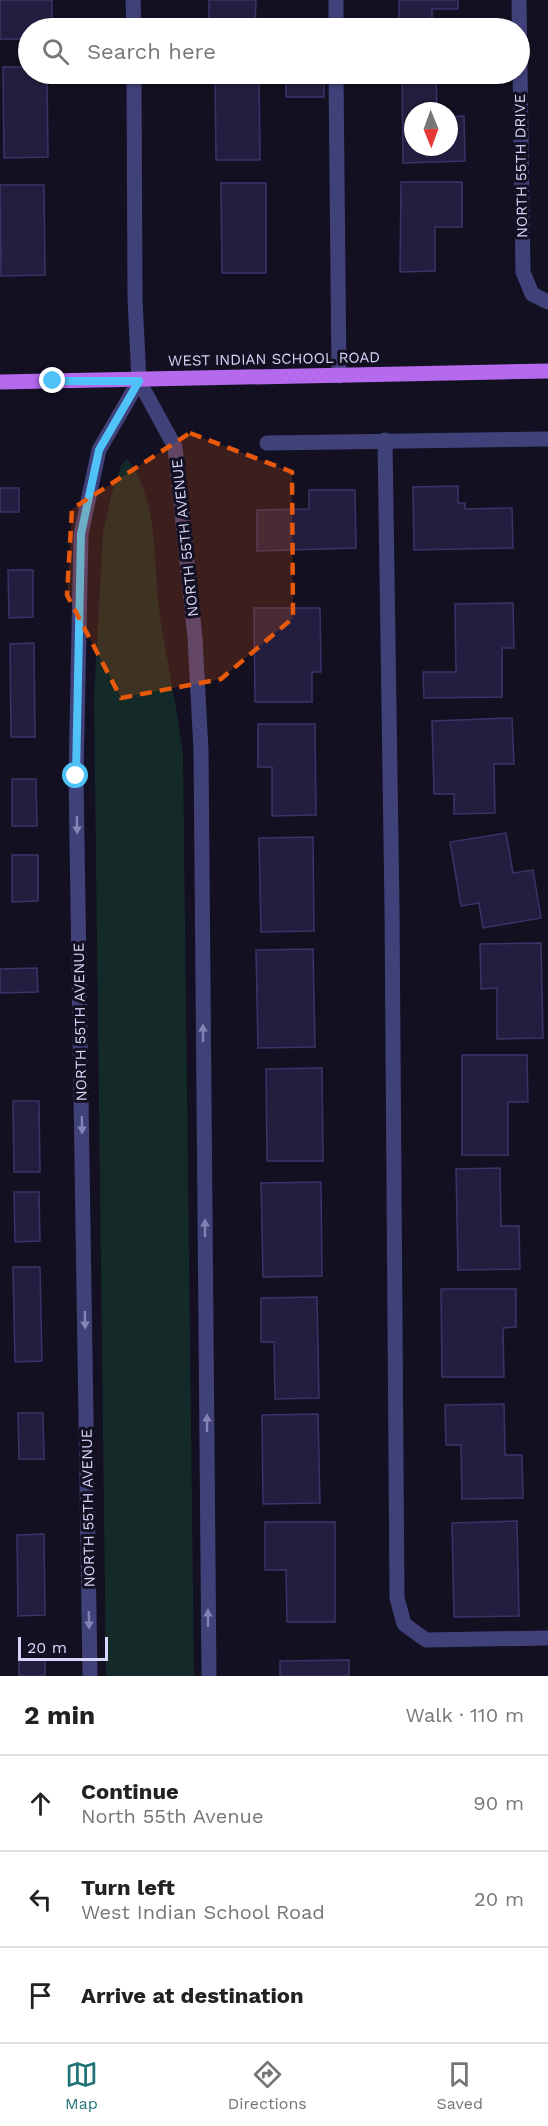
<!DOCTYPE html>
<html lang="en">
<head>
<meta charset="utf-8">
<style>
  :root { --surface:#fff; --page:#f6f6f6; --text:#222; --muted:#767676; --line:#e0e0e0; --accent:#1f7377 }
  body { margin:0; font-family:"Work Sans",sans-serif; background:var(--page); color:var(--text) }
  .compass { position:absolute; left:404px; top:102px; width:54px; height:54px; border-radius:50%; background:var(--surface); box-shadow:0 2px 4px #0004; rotate:179deg }
  .scale { position:absolute; left:18px; bottom:15px; width:90px; box-sizing:border-box; padding-left:6px; border:3px solid #d7d5fa; border-top:0; font-size:16px; line-height:21px; white-space:nowrap; color:#d7d5fa; -webkit-text-stroke:4px #121021; paint-order:stroke }
  .stop { position:absolute; width:18px; height:18px; margin:-14px; border:4px solid #4fc3f7; border-radius:50%; background:#fff }
  .stop.end { background:#4fc3f7; border-color:#fff; box-shadow:0 2px 6px #0008 }
  .list { margin:0; padding:0; list-style:none }
  h2 { display:flex; justify-content:space-between; align-items:center; height:78px; margin:0; padding:0 24px; font-size:26px }
  h2 small { font-size:20px; font-weight:400; color:var(--muted) }
  .list li { display:grid; grid-template-columns:39px 1fr auto; gap:18px; align-items:center; box-sizing:border-box; height:96px; padding:0 24px; border-top:2px solid var(--line) }
  .list b { display:block; font-size:22px; white-space:nowrap }
  .list p { margin:0; font-size:20px; white-space:nowrap; color:var(--muted) }
  .list em { font-size:20px; font-style:normal; color:var(--muted) }
  .icon { flex:none; width:33px; height:33px; fill:none; stroke:currentColor; stroke-width:2; stroke-linecap:round; stroke-linejoin:round }
  .map { position:relative; flex:none; width:548px; height:1676px; overflow:hidden }
  .search { position:absolute; background:var(--surface); box-shadow:0 2px 4px #0004; left:18px; right:18px; top:18px; height:66px; display:flex; align-items:center; gap:15px; box-sizing:border-box; padding:0 21px; border-radius:33px; color:var(--muted); font-size:22px }
  .sheet { height:366px; background:var(--surface) }
  nav { display:flex; justify-content:space-around; align-items:center; box-sizing:border-box; height:84px; border-top:2px solid var(--line); background:var(--surface); font-size:16px; color:var(--muted) }
  nav a { display:grid; justify-items:center; gap:3px }
  nav .on { color:var(--accent) }
  .map>svg:first-child { display:block }
</style>
</head>
<body>
<div class="map">
<svg width="548" height="1676" viewBox="0 0 548 1676">
  <rect width="100%" height="100%" fill="#121021"/>
  <path fill="#142a28" d="M 127,459 C 159,499 153,561 159,609 C 166,658 177,706 183,755 L 194,1676 L 106,1676 L 94,697 L 103,533 L 112,492 L 122,464 Z"/>
  <g fill="#231e3f" stroke="#3b3368" stroke-width="1.5">
    <path d="M 0,0 L 52,0 L 52,28 L 28,28 L 28,39 L 0,39 Z"/>
    <path d="M 209,0 L 256,0 L 255,28 L 209,28 Z"/>
    <path d="M 399,0 L 458,0 L 458,9 L 432,9 L 432,28 L 399,28 Z"/>
    <path d="M 3,67 L 28,67 L 28,74 L 47,74 L 48,157 L 4,158 Z"/>
    <path d="M 215,74 L 259,74 L 260,160 L 216,160 Z"/>
    <rect x="286" y="74" width="38" height="23"/>
    <path d="M 402,74 L 436,74 L 437,111 L 413,111 L 413,147 L 449,147 L 449,117 L 464,116 L 465,161 L 403,163 Z"/>
    <path d="M 401,182 L 462,182 L 462,227 L 435,227 L 435,271 L 400,272 Z"/>
    <path d="M 221,183 L 266,183 L 266,273 L 222,273 Z"/>
    <path d="M 0,185 L 44,185 L 45,275 L 1,276 Z"/>
    <path d="M 458,486 L 458,503 L 465,503 L 465,509 L 512,508 L 513,548 L 414,550 L 413,487 Z"/>
    <rect x="0" y="488" width="19" height="24"/>
    <path d="M 309,490 L 355,490 L 356,548 L 257,551 L 257,510 L 309,509 Z"/>
    <path d="M 8,570 L 33,570 L 33,617 L 9,618 Z"/>
    <path d="M 513,603 L 514,648 L 502,648 L 502,697 L 424,698 L 423,672 L 456,672 L 455,604 Z"/>
    <path d="M 254,608 L 320,608 L 321,672 L 312,672 L 312,702 L 255,702 Z"/>
    <path d="M 34,643 L 35,737 L 11,737 L 10,644 Z"/>
    <path d="M 512,718 L 514,764 L 494,764 L 495,813 L 454,814 L 454,794 L 434,794 L 432,721 Z"/>
    <path d="M 258,724 L 315,724 L 316,815 L 272,816 L 272,767 L 258,767 Z"/>
    <path d="M 12,779 L 36,779 L 37,826 L 12,826 Z"/>
    <path d="M 506,833 L 513,873 L 533,870 L 541,918 L 483,928 L 479,903 L 461,906 L 450,842 Z"/>
    <path d="M 313,837 L 314,931 L 261,932 L 259,838 Z"/>
    <path d="M 12,855 L 38,855 L 38,901 L 12,902 Z"/>
    <path d="M 541,943 L 543,1038 L 497,1039 L 497,988 L 481,989 L 480,944 Z"/>
    <path d="M 313,949 L 315,1047 L 258,1048 L 256,950 Z"/>
    <path d="M 37,968 L 38,992 L 0,993 L 0,969 Z"/>
    <path d="M 462,1055 L 527,1055 L 528,1102 L 508,1102 L 508,1155 L 462,1155 Z"/>
    <path d="M 322,1068 L 323,1161 L 267,1161 L 266,1069 Z"/>
    <path d="M 13,1101 L 39,1101 L 40,1172 L 14,1172 Z"/>
    <path d="M 500,1168 L 501,1226 L 519,1226 L 520,1269 L 458,1270 L 456,1169 Z"/>
    <path d="M 321,1182 L 322,1276 L 263,1277 L 261,1183 Z"/>
    <path d="M 14,1192 L 39,1192 L 40,1241 L 15,1242 Z"/>
    <path d="M 13,1267 L 40,1267 L 42,1361 L 15,1362 Z"/>
    <path d="M 441,1289 L 516,1289 L 516,1327 L 503,1328 L 504,1377 L 442,1377 Z"/>
    <path d="M 317,1297 L 319,1398 L 275,1399 L 274,1342 L 261,1342 L 261,1298 Z"/>
    <path d="M 504,1404 L 505,1455 L 522,1455 L 523,1498 L 462,1499 L 461,1445 L 446,1445 L 445,1405 Z"/>
    <path d="M 18,1413 L 43,1413 L 44,1459 L 19,1459 Z"/>
    <path d="M 318,1414 L 320,1503 L 263,1504 L 262,1415 Z"/>
    <path d="M 517,1521 L 519,1616 L 454,1617 L 452,1523 Z"/>
    <path d="M 265,1522 L 335,1522 L 335,1622 L 287,1622 L 286,1570 L 265,1570 Z"/>
    <path d="M 44,1534 L 45,1615 L 18,1616 L 17,1535 Z"/>
    <rect x="19" y="1659" width="26" height="17"/>
    <path d="M 349,1660 L 349,1676 L 280,1676 L 280,1661 Z"/>
  </g>
  <g fill="none" stroke-linecap="round" stroke-linejoin="round">
    <g stroke="#41417a" stroke-width="15">
      <path d="M 133,0 L 134,28"/>
      <path d="M 336,0 L 336,28"/>
      <path d="M 519,0 L 523,272 L 532,294 L 548,302"/>
      <path d="M 134,74 L 135,299 L 139,381 L 175,447 L 195,638 L 201,750 L 209,1676"/>
      <path d="M 336,74 L 339,376"/>
      <path d="M 385,440 L 392,908 L 397,1598 L 404,1624 L 426,1640 L 548,1638"/>
      <path d="M 267,443 L 548,439"/>
      <path d="M 90,1676 L 76,776 L 81,534 L 99,450 L 139,381"/>
    </g>
    <path stroke="#b569ed" stroke-width="15" d="M 0,382 L 548,371"/>
  </g>
  <defs><path id="oneway-solid" d="M-6-.8H1V-3.2L6.5 0L1 3.2V.8H-6Z" transform="scale(1.5)"/></defs>
  <g fill="#8484b4">
    <use href="#oneway-solid" transform="translate(77 825) rotate(89)"/>
    <use href="#oneway-solid" transform="translate(203 1033) rotate(-90)"/>
    <use href="#oneway-solid" transform="translate(82 1125) rotate(89)"/>
    <use href="#oneway-solid" transform="translate(205 1228) rotate(-90)"/>
    <use href="#oneway-solid" transform="translate(85 1320) rotate(89)"/>
    <use href="#oneway-solid" transform="translate(207 1423) rotate(-90)"/>
    <use href="#oneway-solid" transform="translate(208 1618) rotate(-90)"/>
    <use href="#oneway-solid" transform="translate(89 1620) rotate(89)"/>
  </g>
  <g fill="none" stroke-linecap="round" stroke-linejoin="round">
    <path stroke="#4fc3f7" stroke-width="8" d="M 53,381 L 139,381 L 99,450 L 81,534 L 76,776"/>
  </g>
  <path fill="#e8590c" fill-opacity="0.2" stroke="#e8590c" stroke-width="4.5" stroke-dasharray="12 8" stroke-linejoin="round" d="M 190,433 L 292,472 L 293,618 L 221,679 L 121,698 L 67,595 L 72,509 Z"/>
  <g text-anchor="middle" stroke-width="6" stroke-linejoin="round" paint-order="stroke">
    <g font-size="15" fill="#d7d5fa" stroke="#121021">
      <text transform="translate(521 166) rotate(-91)" y="5">NORTH 55TH DRIVE</text>
      <text transform="translate(274 359) rotate(-1)" y="5">WEST INDIAN SCHOOL ROAD</text>
      <text transform="translate(185 538) rotate(-96)" y="5">NORTH 55TH AVENUE</text>
      <text transform="translate(80 1022) rotate(-91)" y="5">NORTH 55TH AVENUE</text>
      <text transform="translate(88 1508) rotate(-91)" y="5">NORTH 55TH AVENUE</text>
    </g>
  </g>
</svg>
<svg class="compass" viewBox="-18 -18 36 36"><path d="M0-13l5 13h-10z" fill="#e53935"/><path d="M0 13l5-13h-10z" fill="#767676"/></svg>
<div class="scale">20 m</div>
<div class="stop" style="left:76px;top:776px"></div>
<div class="stop end" style="left:53px;top:381px"></div>
<div class="search"><svg class="icon" aria-label="search" viewBox="0 0 24 24"><circle cx="10" cy="10" r="6"/><path d="M15 15l6 6"/></svg>Search here</div>
</div>
<section class="sheet">
<h2>2 min<small>Walk · 110 m</small></h2>
<ul class="list">
<li><svg class="icon" aria-label="ahead" viewBox="0 0 24 24"><path d="M12 20V5M6 11l6-6 6 6"/></svg><div><b>Continue</b><p>North 55th Avenue</p></div><em>90 m</em></li>
<li><svg class="icon" aria-label="left" viewBox="0 0 24 24"><path d="M17 20v-9H6M10 6l-5 5 5 5"/></svg><div><b>Turn left</b><p>West Indian School Road</p></div><em>20 m</em></li>
<li><svg class="icon" aria-label="arrive" viewBox="0 0 24 24"><path d="M6 21V4h12l-3 4 3 4H6"/></svg><div><b>Arrive at destination</b></div></li>
</ul>
</section>
<nav>
<a class="on"><svg class="icon" aria-label="map" viewBox="0 0 24 24"><path d="M3 6l6-2 6 2 6-2v14l-6 2-6-2-6 2zM9 4v14M15 6v14"/></svg>Map</a>
<a><svg class="icon" aria-label="directions" viewBox="0 0 24 24"><path d="M12 3l9 9-9 9-9-9zM9 14v-3h6M13 9l2 2-2 2"/></svg>Directions</a>
<a><svg class="icon" aria-label="saved" viewBox="0 0 24 24"><path d="M7 4h10v16l-5-4-5 4z"/></svg>Saved</a>
</nav>
</body>
</html>
